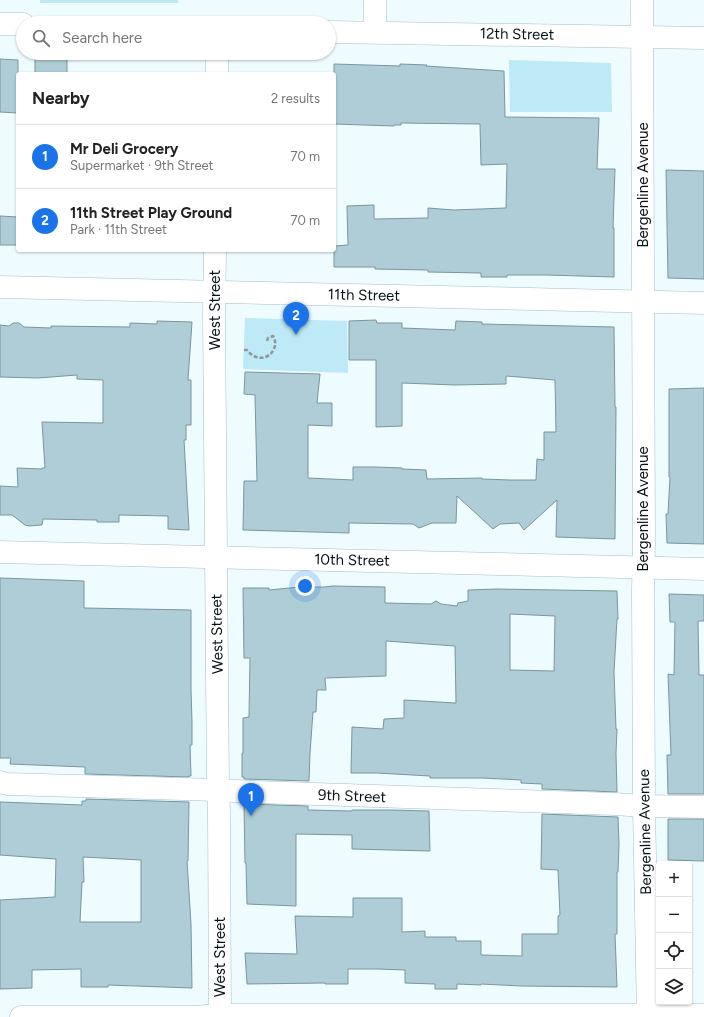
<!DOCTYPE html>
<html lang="en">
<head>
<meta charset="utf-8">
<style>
  :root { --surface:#fff; --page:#f6f6f6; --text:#222; --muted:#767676; --line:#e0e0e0; --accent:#1a73e8 }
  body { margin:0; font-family:Figtree,sans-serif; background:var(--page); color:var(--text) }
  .controls { position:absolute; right:12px; bottom:12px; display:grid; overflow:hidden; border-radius:4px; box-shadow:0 1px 3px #0004 }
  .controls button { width:36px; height:36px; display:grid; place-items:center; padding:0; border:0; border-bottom:1px solid var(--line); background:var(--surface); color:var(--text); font:20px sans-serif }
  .you { position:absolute; left:305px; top:586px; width:14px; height:14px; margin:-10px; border:3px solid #fff; border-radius:50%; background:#1a73e8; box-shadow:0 0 0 6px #1a73e833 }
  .badge { display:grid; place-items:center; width:26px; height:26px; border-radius:50%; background:var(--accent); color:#fff; font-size:13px; font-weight:700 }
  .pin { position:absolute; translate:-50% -33px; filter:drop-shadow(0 1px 2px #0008) }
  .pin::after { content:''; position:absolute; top:21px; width:14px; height:12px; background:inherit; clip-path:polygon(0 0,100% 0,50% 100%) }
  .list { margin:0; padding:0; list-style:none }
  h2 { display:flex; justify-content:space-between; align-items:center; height:52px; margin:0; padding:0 16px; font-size:17px }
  h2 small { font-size:13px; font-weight:400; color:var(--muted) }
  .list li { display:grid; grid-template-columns:26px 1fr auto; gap:12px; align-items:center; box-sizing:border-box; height:64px; padding:0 16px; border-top:1px solid var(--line) }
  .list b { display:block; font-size:15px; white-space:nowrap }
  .list p { margin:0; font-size:13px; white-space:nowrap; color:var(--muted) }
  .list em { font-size:13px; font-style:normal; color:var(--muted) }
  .icon { flex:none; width:22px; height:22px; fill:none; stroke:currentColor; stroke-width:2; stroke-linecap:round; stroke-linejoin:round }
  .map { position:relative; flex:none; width:704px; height:1017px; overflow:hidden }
  .search { position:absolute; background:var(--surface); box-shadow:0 1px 3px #0004; left:16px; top:16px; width:320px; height:44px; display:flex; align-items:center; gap:10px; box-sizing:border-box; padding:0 14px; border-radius:22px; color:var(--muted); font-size:15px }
  .panel { position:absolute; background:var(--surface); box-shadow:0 1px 3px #0004; left:16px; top:72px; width:320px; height:180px; border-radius:4px }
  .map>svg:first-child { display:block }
</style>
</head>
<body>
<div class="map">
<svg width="704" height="1017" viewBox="0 0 704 1017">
  <rect width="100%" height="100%" fill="#eefbff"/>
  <g fill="#bee9f6">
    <rect x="40" y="0" width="138" height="3"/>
    <path d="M 509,60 L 611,63 L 612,112 L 510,112 Z"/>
    <path d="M 245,318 L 347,321 L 348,373 L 243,369 Z"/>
  </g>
  <g fill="#aecdd6" stroke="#79969f" fill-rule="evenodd">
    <path d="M 35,53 L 67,54 L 67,74 L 35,74 Z"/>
    <path d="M 0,59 L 18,60 L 18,113 L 0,112 Z"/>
    <path d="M 334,64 L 400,66 L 400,64 L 427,65 L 426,66 L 504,71 L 505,117 L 599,118 L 597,169 L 615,169 L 613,228 L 614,228 L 614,277 L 547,275 L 507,275 L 507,277 L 481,277 L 481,273 L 428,272 L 428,270 L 375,269 L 375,267 L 334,267 L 334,246 L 348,245 L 347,206 L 374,205 L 374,219 L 428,218 L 428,208 L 454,210 L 506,208 L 507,164 L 481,165 L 480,124 L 401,123 L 401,125 L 394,125 L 394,126 L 334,124 Z"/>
    <path d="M 666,170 L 704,171 L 704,279 L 668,278 Z"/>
    <path d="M 0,216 L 18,217 L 18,245 L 0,245 Z"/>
    <path d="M 376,320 L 377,323 L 402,323 L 402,328 L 455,330 L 456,321 L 482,322 L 482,324 L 614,327 L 615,407 L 616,407 L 615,539 L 556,537 L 557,500 L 524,530 L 519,523 L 500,524 L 493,529 L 457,496 L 456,523 L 432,523 L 419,528 L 413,524 L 349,523 L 349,533 L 243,530 L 244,481 L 257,481 L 255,395 L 244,394 L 245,372 L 320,374 L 317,403 L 332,403 L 332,426 L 308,425 L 308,478 L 353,480 L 353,467 L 376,467 L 402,468 L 402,469 L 426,470 L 427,479 L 482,478 L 482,479 L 510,480 L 536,480 L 537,459 L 544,460 L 544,432 L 556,432 L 555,380 L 506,376 L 506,384 L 455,385 L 402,383 L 402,426 L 376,427 L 376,360 L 349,360 L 349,321 Z"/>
    <path d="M 157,321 L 192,322 L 188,380 L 191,380 L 191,425 L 186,425 L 186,440 L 184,440 L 189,530 L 168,529 L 168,516 L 119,515 L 119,522 L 97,522 L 97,520 L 43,519 L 42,525 L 29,526 L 25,525 L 12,515 L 0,515 L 0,486 L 18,487 L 17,468 L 42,469 L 42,468 L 45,468 L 42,422 L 103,423 L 103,380 L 77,379 L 77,375 L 38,378 L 0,377 L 0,325 L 9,326 L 13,323 L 19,323 L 24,327 L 51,328 L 51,326 L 130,327 L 130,323 L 157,324 Z"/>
    <path d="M 704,388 L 704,544 L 667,543 L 666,514 L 668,514 L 670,477 L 669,477 L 669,389 Z"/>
    <path d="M 0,578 L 84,581 L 84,608 L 191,610 L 191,690 L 192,722 L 192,745 L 190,745 L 191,776 L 189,776 L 189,777 L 85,774 L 85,767 L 10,764 L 11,758 L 0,758 Z"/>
    <path d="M 310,586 L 312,587 L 324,587 L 333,586 L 385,587 L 385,603 L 431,604 L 436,601 L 441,604 L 457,606 L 458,603 L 468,601 L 468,590 L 496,589 L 617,591 L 618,619 L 617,619 L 614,672 L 616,729 L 617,729 L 616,753 L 617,792 L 542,789 L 542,784 L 521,783 L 521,780 L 483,778 L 430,778 L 430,776 L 377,773 L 351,773 L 352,727 L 383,729 L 384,719 L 404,718 L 404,700 L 456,703 L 455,646 L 386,641 L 386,676 L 325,678 L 326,690 L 317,690 L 316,712 L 313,712 L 310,753 L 309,781 L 244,779 L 244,777 L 242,777 L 242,753 L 243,753 L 243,718 L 249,717 L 250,658 L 244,658 L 243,588 L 269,588 L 269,590 ZM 510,614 L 555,616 L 554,671 L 510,670 Z"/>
    <path d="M 669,594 L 704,595 L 704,621 L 698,621 L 699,675 L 704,675 L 704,794 L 668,794 L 667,755 L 671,755 L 668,674 L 674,675 L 675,622 L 670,622 Z"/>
    <path d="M 86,799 L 189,802 L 188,861 L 187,861 L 191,924 L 192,988 L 108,985 L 108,987 L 81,987 L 81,969 L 32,970 L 32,988 L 0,989 L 0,900 L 55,897 L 56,859 L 0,855 L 0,802 L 82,805 L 82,801 L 86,801 ZM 83,857 L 141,860 L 141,922 L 80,922 L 82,882 L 84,882 Z"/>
    <path d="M 244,804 L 308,806 L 308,810 L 352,811 L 352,810 L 391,810 L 429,811 L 430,851 L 352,849 L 352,835 L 296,834 L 296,906 L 247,904 L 246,863 L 245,863 Z"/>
    <path d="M 542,814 L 618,817 L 619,844 L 618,872 L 617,872 L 617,934 L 615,934 L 617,987 L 521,986 L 481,984 L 481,985 L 457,984 L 457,989 L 435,989 L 435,984 L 405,983 L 405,970 L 378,969 L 348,969 L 348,984 L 325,984 L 325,983 L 247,984 L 245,953 L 297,954 L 295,916 L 353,917 L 353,898 L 402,898 L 402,932 L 425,931 L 425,937 L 456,937 L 456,941 L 481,941 L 481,955 L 522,956 L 522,934 L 558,934 L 558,916 L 560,915 L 558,870 L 541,869 Z"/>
    <path d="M 668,819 L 704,819 L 704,861 L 668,860 Z"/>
  </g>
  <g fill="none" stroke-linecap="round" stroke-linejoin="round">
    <g stroke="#a3c1ca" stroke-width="23">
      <g id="minor">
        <path d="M 375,0 L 375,32"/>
        <path d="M 642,0 L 644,541 L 643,591 L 644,806 L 648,1017"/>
        <path d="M 0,24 L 23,24"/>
        <path d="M 329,32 L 704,38"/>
        <path d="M 217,74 L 217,53"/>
        <path d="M 215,250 L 214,315 L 218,790 L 219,812 L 220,1017"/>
        <path d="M 0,287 C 235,292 469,298 704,303"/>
        <path d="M 0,552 L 704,569"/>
        <path d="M 0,782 L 7,784 L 218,790 L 255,792 L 615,804 L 644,806 L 704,807"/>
        <path d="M 21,1017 L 194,1017 L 220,1015 L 704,1015"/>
      </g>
    </g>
    <path stroke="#8c989b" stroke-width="2.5" stroke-dasharray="4 2" stroke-linecap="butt" d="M 244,350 L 247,350 C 261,368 282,351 273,336 L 268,338 L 267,341"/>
    <use href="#minor" stroke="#fff" stroke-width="22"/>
  </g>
  <g text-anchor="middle" stroke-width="3" stroke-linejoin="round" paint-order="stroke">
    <g font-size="15" fill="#071215" stroke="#fff">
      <text transform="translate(517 34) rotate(1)" y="5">12th Street</text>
      <text transform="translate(643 185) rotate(-90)" y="5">Bergenline Avenue</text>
      <text transform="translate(364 295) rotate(1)" y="5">11th Street</text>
      <text transform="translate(215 310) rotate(-90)" y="5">West Street</text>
      <text transform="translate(643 509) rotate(-90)" y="5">Bergenline Avenue</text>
      <text transform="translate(352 560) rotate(1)" y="5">10th Street</text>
      <text transform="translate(217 634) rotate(-91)" y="5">West Street</text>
      <text transform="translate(352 796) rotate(2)" y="5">9th Street</text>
      <text transform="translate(645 832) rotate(-91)" y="5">Bergenline Avenue</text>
      <text transform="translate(220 957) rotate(-90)" y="5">West Street</text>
    </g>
  </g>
</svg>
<div class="controls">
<button>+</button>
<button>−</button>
<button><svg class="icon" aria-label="locate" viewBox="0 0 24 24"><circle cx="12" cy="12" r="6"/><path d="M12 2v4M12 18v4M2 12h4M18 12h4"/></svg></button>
<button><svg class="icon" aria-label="layers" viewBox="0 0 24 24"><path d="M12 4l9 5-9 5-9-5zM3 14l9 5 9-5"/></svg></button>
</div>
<div class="you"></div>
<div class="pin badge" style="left:251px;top:816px">1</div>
<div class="pin badge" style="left:296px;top:335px">2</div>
<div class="search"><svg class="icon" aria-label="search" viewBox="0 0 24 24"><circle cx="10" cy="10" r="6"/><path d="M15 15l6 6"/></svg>Search here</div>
<section class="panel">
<h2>Nearby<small>2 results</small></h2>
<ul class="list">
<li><span class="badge">1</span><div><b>Mr Deli Grocery</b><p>Supermarket · 9th Street</p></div><em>70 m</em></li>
<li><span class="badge">2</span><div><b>11th Street Play Ground</b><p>Park · 11th Street</p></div><em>70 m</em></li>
</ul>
</section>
</div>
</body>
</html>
